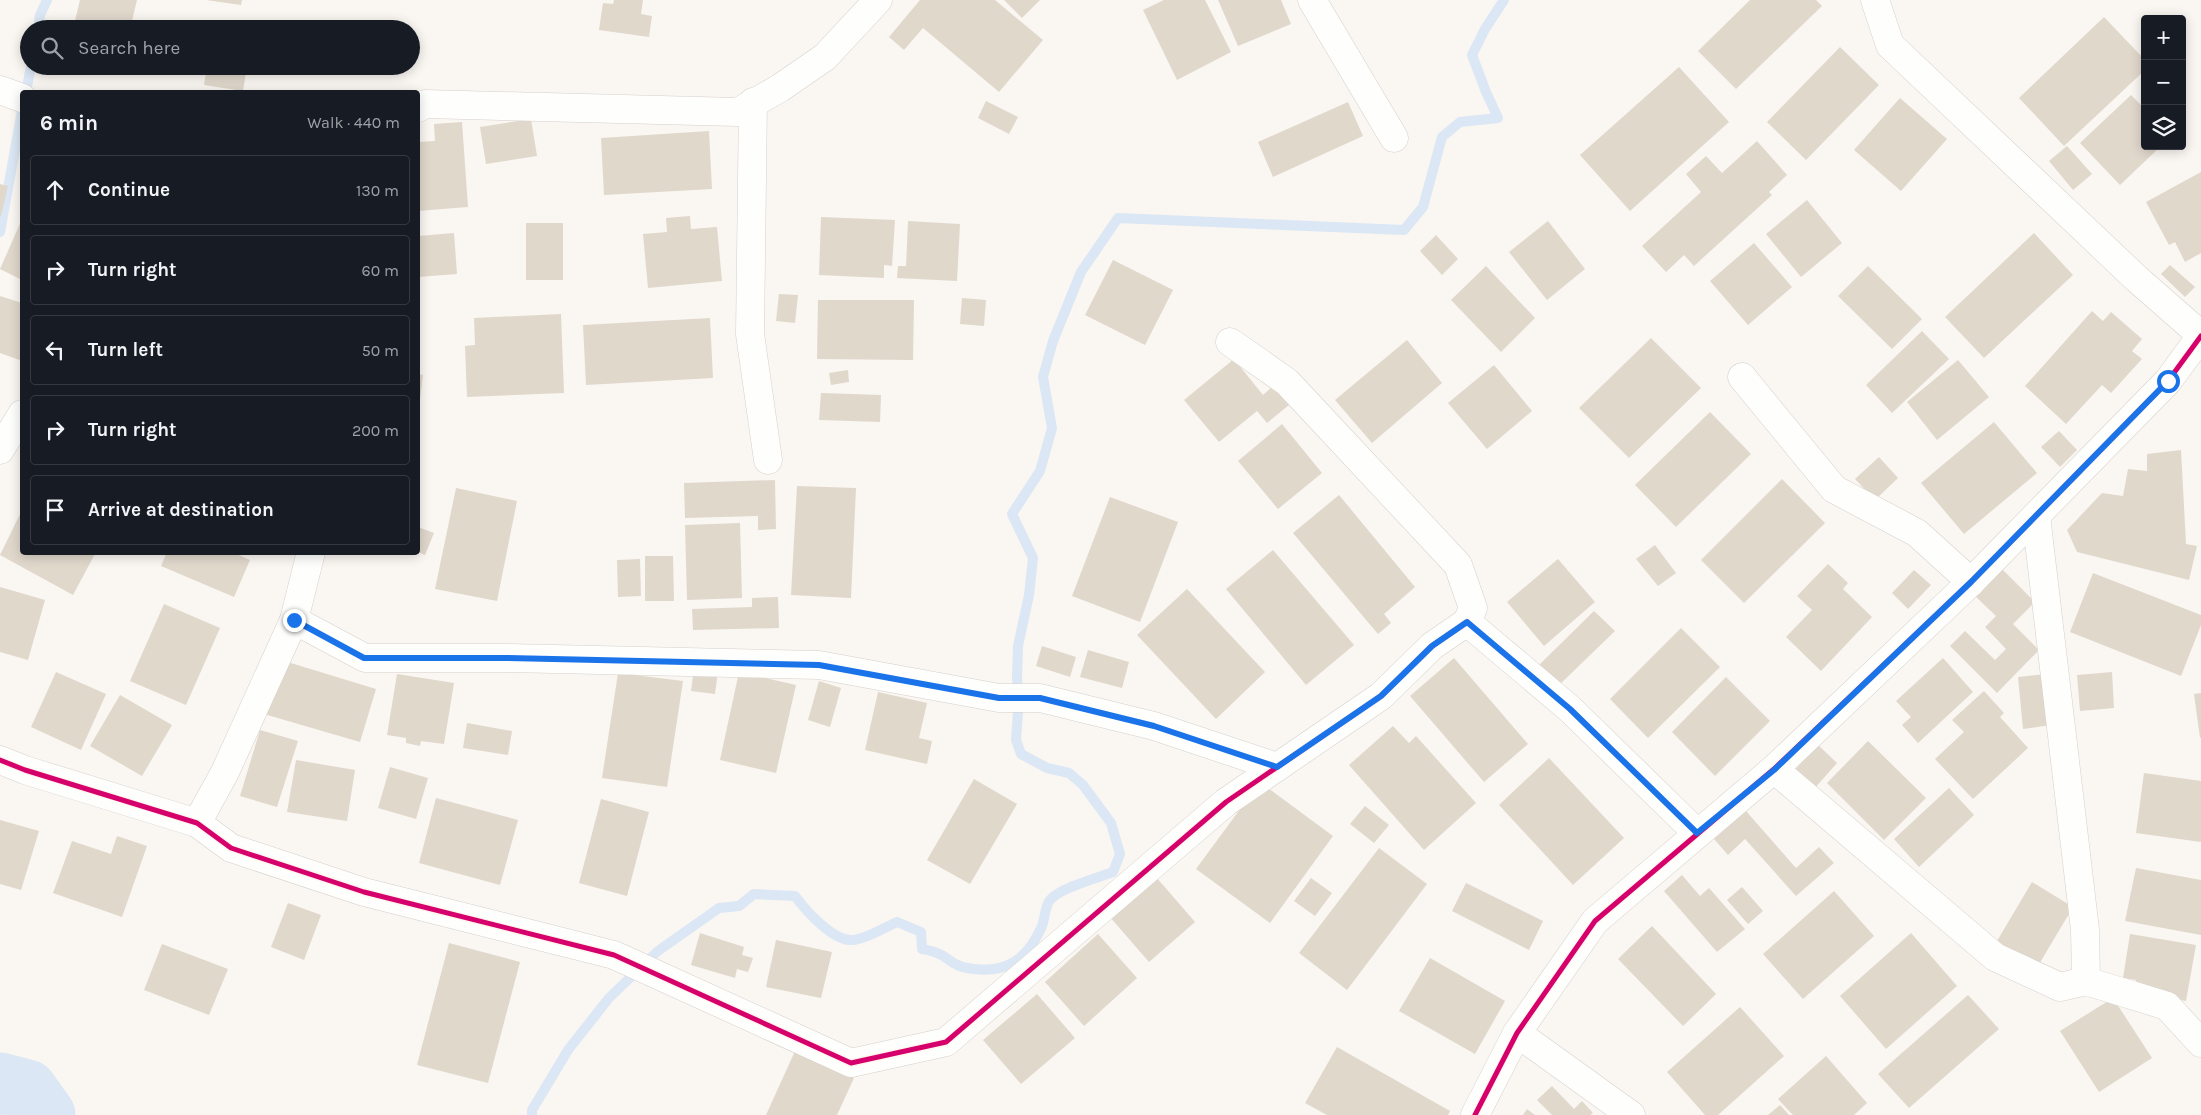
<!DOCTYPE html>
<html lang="en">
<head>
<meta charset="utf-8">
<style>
  :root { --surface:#171b24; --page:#242831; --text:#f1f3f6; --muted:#9ea1a6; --line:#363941 }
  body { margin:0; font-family:Karla,sans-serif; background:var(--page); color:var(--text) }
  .controls { position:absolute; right:15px; top:15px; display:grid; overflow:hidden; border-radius:5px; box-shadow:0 2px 12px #0003 }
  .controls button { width:45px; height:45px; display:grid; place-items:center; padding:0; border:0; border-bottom:1px solid var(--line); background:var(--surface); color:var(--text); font:25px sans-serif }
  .stop { position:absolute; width:15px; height:15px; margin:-11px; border:4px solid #1a73e8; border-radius:50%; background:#fff }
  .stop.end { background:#1a73e8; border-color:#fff; box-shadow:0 1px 5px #0008 }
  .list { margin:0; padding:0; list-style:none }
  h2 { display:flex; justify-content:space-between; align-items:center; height:65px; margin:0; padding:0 20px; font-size:21px }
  h2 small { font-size:16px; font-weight:400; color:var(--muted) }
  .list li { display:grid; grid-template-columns:32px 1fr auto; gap:15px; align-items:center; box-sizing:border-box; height:70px; margin:0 10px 10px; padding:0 10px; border:1px solid var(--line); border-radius:5px }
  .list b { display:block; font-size:19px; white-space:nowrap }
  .list em { font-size:16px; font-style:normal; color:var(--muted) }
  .icon { flex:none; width:28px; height:28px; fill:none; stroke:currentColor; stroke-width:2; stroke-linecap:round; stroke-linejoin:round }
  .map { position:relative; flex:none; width:2201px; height:1115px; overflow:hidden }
  .search { position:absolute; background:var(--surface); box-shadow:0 2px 12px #0003; left:20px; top:20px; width:400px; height:55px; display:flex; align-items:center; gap:12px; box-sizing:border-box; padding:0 18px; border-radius:28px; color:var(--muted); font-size:19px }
  .panel { position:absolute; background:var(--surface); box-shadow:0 2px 12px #0003; left:20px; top:90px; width:400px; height:465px; border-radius:5px }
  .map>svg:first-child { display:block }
</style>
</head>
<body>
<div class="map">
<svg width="2201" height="1115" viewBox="0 0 2201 1115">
  <rect width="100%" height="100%" fill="#faf6f2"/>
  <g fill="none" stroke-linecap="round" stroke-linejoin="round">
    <g stroke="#dbe7f4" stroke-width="10">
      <path d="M 38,29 L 40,15 L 47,0"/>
      <path d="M 26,92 L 31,66"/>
      <path d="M 0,232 L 22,111"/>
      <path d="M 532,1115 L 532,1110 L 568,1050 L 609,998 L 658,951 L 719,908 L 739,906 L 754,894 L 795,896 C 806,911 834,942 853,940 C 864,940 886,927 897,922 L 921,932 L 922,949 C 927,950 933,951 937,953 C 949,957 950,965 967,968 C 1006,975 1027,960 1042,926 C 1045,918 1045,906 1050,900 C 1060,888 1097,878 1113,872 L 1120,854 L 1111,823 L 1083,785 L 1069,773 L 1047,768 L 1021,754 L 1016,740 L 1019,698 L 1017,678 L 1018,646 L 1029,595 L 1033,558 L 1012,514 L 1040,471 L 1052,428 L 1043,377 L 1053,341 L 1081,272 L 1118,218 L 1404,230 L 1423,207 L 1442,137 L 1460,122 L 1498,118 L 1486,92 L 1472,55 L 1485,29 L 1504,0"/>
    </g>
    <path stroke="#dbe7f4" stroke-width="61" d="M 0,1083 L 27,1090 L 45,1115"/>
  </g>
  <g fill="#e1d8cc">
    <path d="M 80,0 L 137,0 L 130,29 L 73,29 Z"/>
    <path d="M 206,0 L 242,0 L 241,5 Z"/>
    <path d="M 614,0 L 643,0 L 641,14 L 652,16 L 649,37 L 599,30 L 603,3 L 613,4 Z"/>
    <path d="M 920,0 L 995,0 L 1043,40 L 999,92 L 923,28 L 904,50 L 889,37 Z"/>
    <path d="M 1004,0 L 1040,0 L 1022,18 Z"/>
    <path d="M 1164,0 L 1205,0 L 1231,52 L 1177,80 L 1143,10 Z"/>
    <path d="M 1218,0 L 1281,0 L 1291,24 L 1238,46 Z"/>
    <path d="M 1750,0 L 1816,0 L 1822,6 L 1736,89 L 1698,51 Z"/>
    <path d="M 2104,17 L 2145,60 L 2145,70 L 2064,146 L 2019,98 Z"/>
    <path d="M 1840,47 L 1879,85 L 1806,160 L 1767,122 Z"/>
    <path d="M 207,66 L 247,66 L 243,91 L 204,85 Z"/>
    <path d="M 1679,67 L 1729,122 L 1630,211 L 1580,155 Z"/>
    <path d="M 2131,95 L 2145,109 L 2145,146 L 2161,146 L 2120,185 L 2080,143 Z"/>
    <path d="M 1900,98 L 1947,139 L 1901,191 L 1854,150 Z"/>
    <path d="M 986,101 L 1018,117 L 1009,134 L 978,118 Z"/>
    <path d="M 1348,102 L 1363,136 L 1273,177 L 1258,142 Z"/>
    <path d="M 531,119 L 537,156 L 486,164 L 480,127 Z"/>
    <path d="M 462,122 L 468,207 L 418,211 L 418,142 L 435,141 L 434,124 Z"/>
    <path d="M 709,131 L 712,189 L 604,195 L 601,138 Z"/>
    <path d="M 1757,141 L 1787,175 L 1769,192 L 1772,195 L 1694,266 L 1684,255 L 1666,272 L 1642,246 L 1701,192 L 1686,174 L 1706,156 L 1722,173 Z"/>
    <path d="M 2067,146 L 2092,174 L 2073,190 L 2049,161 Z"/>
    <path d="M 2201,172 L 2201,253 L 2185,262 L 2175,242 L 2169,245 L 2146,202 Z"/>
    <path d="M 0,184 L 8,186 L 1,216 L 0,216 Z"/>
    <path d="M 1807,200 L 1842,243 L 1801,277 L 1766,234 Z"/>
    <path d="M 690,216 L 691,229 L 717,227 L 722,281 L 648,288 L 643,234 L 667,232 L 666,218 Z"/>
    <path d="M 821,217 L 895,220 L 892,266 L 884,265 L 884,278 L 819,275 Z"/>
    <path d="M 22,219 L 22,280 L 0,269 Z"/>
    <path d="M 908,221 L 960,224 L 957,281 L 897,278 L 898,266 L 906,266 Z"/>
    <path d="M 1548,221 L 1585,269 L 1547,300 L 1509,252 Z"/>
    <rect x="526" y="223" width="37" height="57"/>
    <path d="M 454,233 L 457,274 L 418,277 L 418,236 Z"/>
    <path d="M 2034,233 L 2073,275 L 1984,358 L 1945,317 Z"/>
    <path d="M 1436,235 L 1458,259 L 1442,275 L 1420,251 Z"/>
    <path d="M 1754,243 L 1792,287 L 1748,325 L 1710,281 Z"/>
    <path d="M 1113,260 L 1173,290 L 1145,345 L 1085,315 Z"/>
    <path d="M 2170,265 L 2195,287 L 2185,297 L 2161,274 Z"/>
    <path d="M 1486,266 L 1535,318 L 1501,352 L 1451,300 Z"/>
    <path d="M 1868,266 L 1922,319 L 1892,349 L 1838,296 Z"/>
    <path d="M 779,294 L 798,295 L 795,323 L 776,321 Z"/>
    <path d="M 0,296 L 22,303 L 22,361 L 0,353 Z"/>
    <path d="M 962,298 L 986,300 L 984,326 L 960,324 Z"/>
    <path d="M 818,300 L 914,300 L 913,360 L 817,359 Z"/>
    <path d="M 2092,311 L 2103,321 L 2111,312 L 2142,339 L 2132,351 L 2142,359 L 2111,393 L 2102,385 L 2066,424 L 2025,386 Z"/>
    <path d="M 561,314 L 564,393 L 467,397 L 465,346 L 475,345 L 474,318 Z"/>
    <path d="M 710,318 L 713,378 L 586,385 L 583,325 Z"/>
    <path d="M 1922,331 L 1949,359 L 1892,413 L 1866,385 Z"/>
    <path d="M 1651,338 L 1701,388 L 1629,458 L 1579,408 Z"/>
    <path d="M 1407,340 L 1442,383 L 1372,443 L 1335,400 Z"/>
    <path d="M 1234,359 L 1263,395 L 1273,386 L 1289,405 L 1267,423 L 1257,411 L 1219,442 L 1184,400 Z"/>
    <path d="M 1958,360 L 1989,397 L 1937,440 L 1907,402 Z"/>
    <path d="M 1494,365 L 1532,411 L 1487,449 L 1448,403 Z"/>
    <path d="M 848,370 L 849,382 L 831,385 L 829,373 Z"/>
    <path d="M 418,374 L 423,375 L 419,408 L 418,408 Z"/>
    <path d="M 821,393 L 881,395 L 880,422 L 819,420 Z"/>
    <path d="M 1710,412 L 1751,454 L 1676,527 L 1635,485 Z"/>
    <path d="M 1994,422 L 2037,473 L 1964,534 L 1921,483 Z"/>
    <path d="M 1282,424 L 1322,473 L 1278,509 L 1238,461 Z"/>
    <path d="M 2059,431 L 2077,450 L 2060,467 L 2041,447 Z"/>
    <path d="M 2181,450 L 2186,544 L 2197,546 L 2189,580 L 2077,552 L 2067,530 L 2102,493 L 2123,496 L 2128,469 L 2147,471 L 2147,454 Z"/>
    <path d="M 1879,457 L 1898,478 L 1875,500 L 1855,479 Z"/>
    <path d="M 1782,479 L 1825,523 L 1744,603 L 1701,560 Z"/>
    <path d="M 775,480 L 776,529 L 758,530 L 758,516 L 685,518 L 684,483 Z"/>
    <path d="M 797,486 L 856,488 L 851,598 L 791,595 Z"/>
    <path d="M 456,488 L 517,501 L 497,601 L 435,589 Z"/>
    <path d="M 1339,495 L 1415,587 L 1384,614 L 1391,623 L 1378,634 L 1293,533 Z"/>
    <path d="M 1110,497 L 1178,522 L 1140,622 L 1072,596 Z"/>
    <path d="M 22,510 L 22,552 L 96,552 L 73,595 L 0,555 Z"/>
    <path d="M 740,523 L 742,598 L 687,600 L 685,525 Z"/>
    <path d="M 418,527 L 434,533 L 425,555 L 418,552 Z"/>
    <path d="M 1655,545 L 1676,573 L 1658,586 L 1636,559 Z"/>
    <path d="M 1273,550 L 1354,645 L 1306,685 L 1226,589 Z"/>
    <path d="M 167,552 L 232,552 L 250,560 L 234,597 L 161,566 Z"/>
    <path d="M 645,556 L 673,556 L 674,601 L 645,601 Z"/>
    <path d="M 640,559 L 641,596 L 618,597 L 617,560 Z"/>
    <path d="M 1558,559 L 1595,602 L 1544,646 L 1507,602 Z"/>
    <path d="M 1828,564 L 1848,583 L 1843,589 L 1872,617 L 1821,671 L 1786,637 L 1812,610 L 1797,596 Z"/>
    <path d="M 2002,569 L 2035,602 L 2013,624 L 2039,650 L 1997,693 L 1950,646 L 1965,631 L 1995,660 L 2006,649 L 1985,627 L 1996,616 L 1975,596 Z"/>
    <path d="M 1914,570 L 1931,585 L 1908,609 L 1892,593 Z"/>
    <path d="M 2093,573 L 2201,615 L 2201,625 L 2181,676 L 2070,632 Z"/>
    <path d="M 0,587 L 45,600 L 28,660 L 0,652 Z"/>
    <path d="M 1187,589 L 1265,672 L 1216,719 L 1137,635 Z"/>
    <path d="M 778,597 L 779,628 L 693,630 L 692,609 L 752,607 L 752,598 Z"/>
    <path d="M 164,604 L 220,628 L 186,705 L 130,681 Z"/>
    <path d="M 1594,611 L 1615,631 L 1557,687 L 1537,667 Z"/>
    <path d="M 1681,628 L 1720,667 L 1648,738 L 1610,699 Z"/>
    <path d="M 1042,646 L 1076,657 L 1070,677 L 1036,666 Z"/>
    <path d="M 1088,650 L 1129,662 L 1122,688 L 1080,677 Z"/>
    <path d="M 1454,658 L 1528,744 L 1484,782 L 1410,696 Z"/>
    <path d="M 1943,658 L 1973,692 L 1918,743 L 1902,725 L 1911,717 L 1896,701 Z"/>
    <path d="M 281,660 L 376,689 L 360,742 L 264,714 Z"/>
    <path d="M 694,668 L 718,671 L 715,694 L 691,691 Z"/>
    <path d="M 56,672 L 106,694 L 81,750 L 31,727 Z"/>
    <path d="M 739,672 L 796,685 L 776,773 L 720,760 Z"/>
    <path d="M 2112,672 L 2114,708 L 2080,711 L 2077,675 Z"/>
    <path d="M 618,673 L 683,681 L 667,787 L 602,778 Z"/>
    <path d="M 397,674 L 454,683 L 444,744 L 421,741 L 420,746 L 406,743 L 406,738 L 387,735 Z"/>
    <path d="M 2046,674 L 2051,725 L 2023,729 L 2018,677 Z"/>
    <path d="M 1726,677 L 1770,721 L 1715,776 L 1672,732 Z"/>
    <path d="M 819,681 L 841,688 L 830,727 L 808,720 Z"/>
    <path d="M 1984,691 L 2004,713 L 2000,717 L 2028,748 L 1973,799 L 1935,759 L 1964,732 L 1952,720 Z"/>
    <path d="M 878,692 L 927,703 L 919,738 L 932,741 L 927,764 L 865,750 Z"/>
    <path d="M 2201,693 L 2201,738 L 2200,738 L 2194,694 Z"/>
    <path d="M 120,695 L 172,725 L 142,776 L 90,746 Z"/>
    <path d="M 467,723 L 512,731 L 508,755 L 463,748 Z"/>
    <path d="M 1393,726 L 1409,743 L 1416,736 L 1476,803 L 1424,850 L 1349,765 Z"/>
    <path d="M 260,730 L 298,741 L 277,807 L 240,796 Z"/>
    <path d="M 1868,741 L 1926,798 L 1884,840 L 1827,783 Z"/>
    <path d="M 1818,745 L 1837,763 L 1814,789 L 1794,771 Z"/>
    <path d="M 1549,758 L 1624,838 L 1573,885 L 1499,805 Z"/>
    <path d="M 296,760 L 355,770 L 347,821 L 287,812 Z"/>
    <path d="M 390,767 L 428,778 L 416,819 L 378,808 Z"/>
    <path d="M 2144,773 L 2201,781 L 2201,842 L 2136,833 Z"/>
    <path d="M 974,779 L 1017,804 L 970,884 L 927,860 Z"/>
    <path d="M 1260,782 L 1333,836 L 1270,923 L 1196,869 Z"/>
    <path d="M 1949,788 L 1974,815 L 1919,867 L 1894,839 Z"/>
    <path d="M 436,798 L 518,820 L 500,885 L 419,863 Z"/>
    <path d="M 601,799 L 649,812 L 627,896 L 579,883 Z"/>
    <path d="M 1365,806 L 1389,825 L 1374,843 L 1350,824 Z"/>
    <path d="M 1746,811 L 1796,868 L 1819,847 L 1834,863 L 1796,896 L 1745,839 L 1728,855 L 1714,839 Z"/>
    <path d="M 0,820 L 39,831 L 21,890 L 0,884 Z"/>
    <path d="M 117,836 L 147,846 L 122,917 L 53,893 L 72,841 L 111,854 Z"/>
    <path d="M 1379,848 L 1427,884 L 1347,990 L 1299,953 Z"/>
    <path d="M 2136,868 L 2201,880 L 2201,935 L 2125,921 Z"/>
    <path d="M 1682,875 L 1700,896 L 1709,888 L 1745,929 L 1717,952 L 1664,891 Z"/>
    <path d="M 1156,877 L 1195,922 L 1149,962 L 1110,917 Z"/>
    <path d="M 1311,878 L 1332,893 L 1315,916 L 1294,901 Z"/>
    <path d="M 2032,882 L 2073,907 L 2038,966 L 1997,941 Z"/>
    <path d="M 1466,883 L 1543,921 L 1529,950 L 1452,911 Z"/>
    <path d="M 1742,887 L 1763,911 L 1748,924 L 1727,900 Z"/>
    <path d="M 1834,891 L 1874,936 L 1803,999 L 1763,954 Z"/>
    <path d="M 288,903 L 321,915 L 304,960 L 271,947 Z"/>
    <path d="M 1652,926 L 1716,994 L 1683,1026 L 1618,959 Z"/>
    <path d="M 700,933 L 744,947 L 742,955 L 753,958 L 748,972 L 737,969 L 735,978 L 691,965 Z"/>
    <path d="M 1911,933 L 1957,986 L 1886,1049 L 1840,996 Z"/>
    <path d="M 1098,934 L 1137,978 L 1084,1026 L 1045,982 Z"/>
    <path d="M 2130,934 L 2196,945 L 2186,1001 L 2134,992 L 2136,980 L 2123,978 Z"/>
    <path d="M 776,940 L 832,952 L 821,998 L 766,987 Z"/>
    <path d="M 449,943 L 520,962 L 488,1083 L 417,1065 Z"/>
    <path d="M 162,944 L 228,969 L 209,1015 L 144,990 Z"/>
    <path d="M 1430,958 L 1505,1001 L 1475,1054 L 1399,1011 Z"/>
    <path d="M 1037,994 L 1075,1038 L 1021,1084 L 983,1040 Z"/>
    <path d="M 1968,995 L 1999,1029 L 1909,1108 L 1878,1074 Z"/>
    <path d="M 2113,998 L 2152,1058 L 2099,1092 L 2060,1031 Z"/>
    <path d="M 1740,1007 L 1784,1056 L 1718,1115 L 1705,1115 L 1667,1072 Z"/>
    <path d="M 1337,1047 L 1450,1111 L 1448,1115 L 1327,1115 L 1305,1103 Z"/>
    <path d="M 795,1051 L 854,1078 L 837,1115 L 766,1115 Z"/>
    <path d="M 1826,1056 L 1867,1103 L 1854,1115 L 1793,1115 L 1778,1099 Z"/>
    <path d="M 1552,1086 L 1574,1109 L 1582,1101 L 1593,1113 L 1590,1115 L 1552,1115 L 1537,1100 Z"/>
    <path d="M 1780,1105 L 1789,1115 L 1768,1115 Z"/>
    <path d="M 1527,1109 L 1535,1115 L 1523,1115 Z"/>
  </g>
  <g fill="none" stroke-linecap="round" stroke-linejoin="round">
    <g stroke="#d6d0cb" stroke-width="29">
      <g id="street">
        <path d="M 1312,0 L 1394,138"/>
        <path d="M 1875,0 L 1890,45 L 2137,279 L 2201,335"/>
        <path d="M 0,90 L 22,98"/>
        <path d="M 753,102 L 750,334 L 768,460"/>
        <path d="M 418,108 L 425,104 L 738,112 L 780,88 L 825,57 L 878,0"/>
        <path d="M 1230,342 L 1287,382 L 1458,565 L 1473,608 L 1467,622 L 1570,709 L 1697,833"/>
        <path d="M 1742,377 L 1834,489 L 1917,533 L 1971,582"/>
        <path d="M 0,450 L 22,414"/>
        <path d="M 2036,516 L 2085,930 L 2086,981 L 2167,1006 L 2201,1043"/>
        <path d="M 294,620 L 365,658 L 509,658 L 819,665 L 999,698 L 1040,698 L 1154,726 L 1277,767"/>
        <path d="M 0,760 L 25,770 L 197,823 L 231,848 L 364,892 L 614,955 L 851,1063 L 946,1042 L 1226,802 L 1381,696 L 1432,646 L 1467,622"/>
        <path d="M 1774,769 L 1995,957 L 2060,987 L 2086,981"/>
        <path d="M 197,823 L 225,772 L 294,620 L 311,552"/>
        <path d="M 1517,1033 L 1631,1115"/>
        <path d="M 1475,1115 L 1517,1033 L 1595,921 L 1774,769 L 1971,582 L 2168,381 L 2201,336"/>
      </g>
    </g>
    <use href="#street" stroke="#fefefd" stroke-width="28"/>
    <g stroke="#fef6ee" stroke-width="8">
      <g id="cycleway">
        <path d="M 0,760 L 25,770 L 197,823 L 231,848 L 364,892 L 614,955 L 851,1063 L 946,1042 L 1226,802 L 1381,696 L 1432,646 L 1467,622"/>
        <path d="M 1475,1115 L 1517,1033 L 1595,921 L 1774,769 L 1971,582 L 2168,381 L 2201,336"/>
      </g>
    </g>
    <use href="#cycleway" stroke="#d6006c" stroke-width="5"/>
  </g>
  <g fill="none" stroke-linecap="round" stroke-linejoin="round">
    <path stroke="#1a73e8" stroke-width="6" d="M 294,620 L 364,658 L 508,658 L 819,665 L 999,698 L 1040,698 L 1154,726 L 1277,767 L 1381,696 L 1432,646 L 1467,622 L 1570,709 L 1697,833 L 1774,770 L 1971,582 L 2168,381"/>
  </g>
</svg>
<div class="controls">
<button>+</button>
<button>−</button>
<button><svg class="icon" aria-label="layers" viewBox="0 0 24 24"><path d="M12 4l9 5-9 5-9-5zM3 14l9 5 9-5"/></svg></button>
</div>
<div class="stop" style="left:2168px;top:381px"></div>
<div class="stop end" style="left:294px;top:620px"></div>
<div class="search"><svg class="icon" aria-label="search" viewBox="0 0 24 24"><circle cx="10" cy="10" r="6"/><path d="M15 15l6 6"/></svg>Search here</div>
<section class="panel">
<h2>6 min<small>Walk · 440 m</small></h2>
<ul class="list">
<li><svg class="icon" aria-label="ahead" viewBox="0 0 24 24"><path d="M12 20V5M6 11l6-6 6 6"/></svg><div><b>Continue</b></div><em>130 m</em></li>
<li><svg class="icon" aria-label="right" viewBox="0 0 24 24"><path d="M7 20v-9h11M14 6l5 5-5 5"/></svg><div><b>Turn right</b></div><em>60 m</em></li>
<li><svg class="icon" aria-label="left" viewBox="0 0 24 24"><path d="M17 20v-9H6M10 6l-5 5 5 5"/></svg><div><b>Turn left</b></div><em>50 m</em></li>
<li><svg class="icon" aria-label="right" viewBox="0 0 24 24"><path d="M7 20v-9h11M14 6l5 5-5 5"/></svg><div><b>Turn right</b></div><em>200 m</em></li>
<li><svg class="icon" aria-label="arrive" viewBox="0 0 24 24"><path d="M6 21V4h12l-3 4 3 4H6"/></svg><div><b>Arrive at destination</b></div></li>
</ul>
</section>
</div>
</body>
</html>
